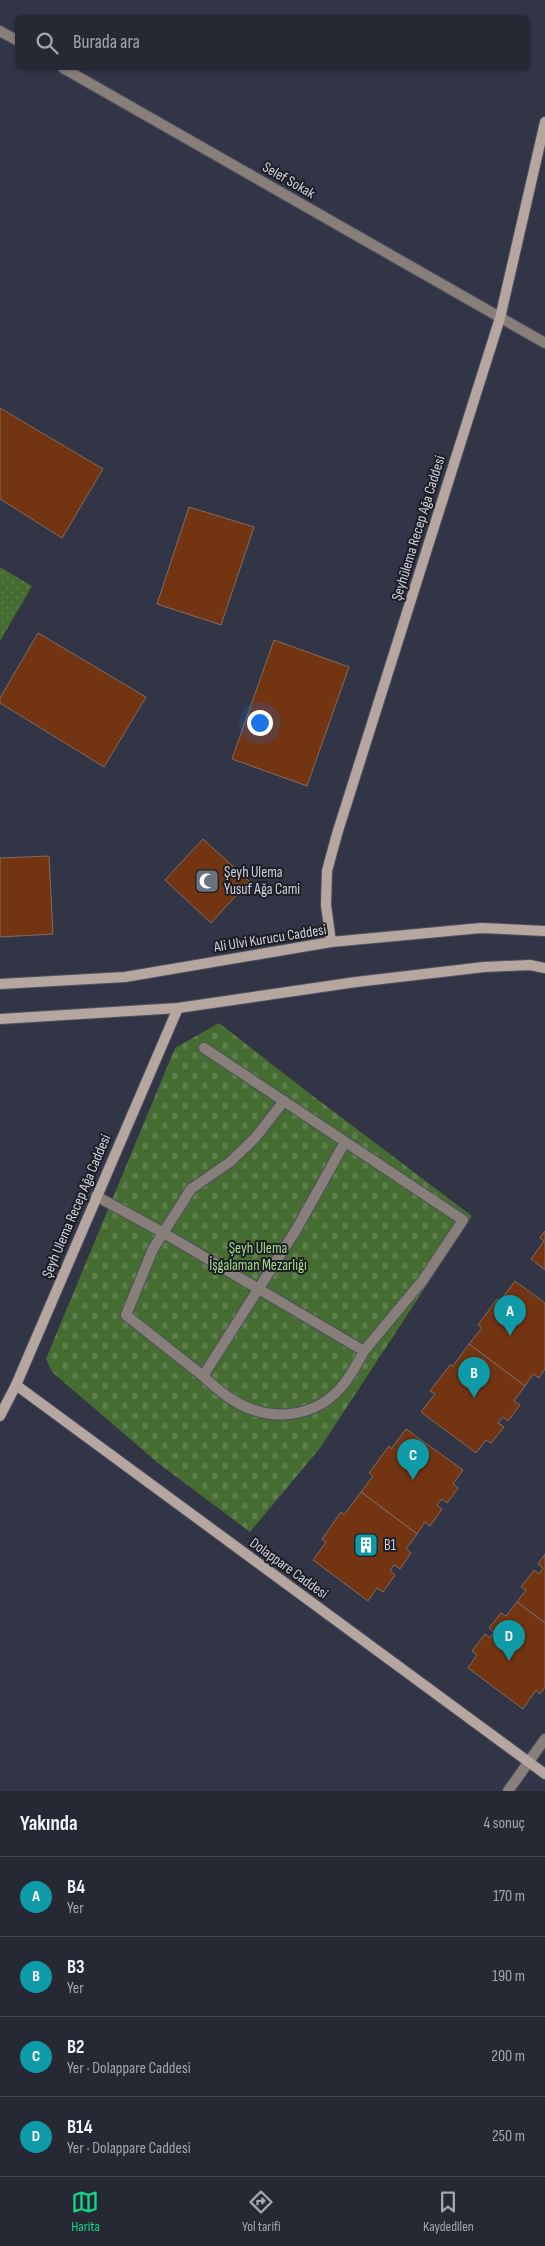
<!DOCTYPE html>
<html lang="tr">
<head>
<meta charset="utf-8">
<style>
  :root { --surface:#262834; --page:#323440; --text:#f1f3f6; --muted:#a4a6ac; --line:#42444f; --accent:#0fd98a }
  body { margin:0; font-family:"Sofia Sans Condensed",sans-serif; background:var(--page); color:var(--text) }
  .you { position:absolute; left:259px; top:722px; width:18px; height:18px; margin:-12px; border:4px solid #fff; border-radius:50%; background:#1a73e8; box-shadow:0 0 0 8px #1a73e833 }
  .badge { display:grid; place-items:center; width:32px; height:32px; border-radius:50%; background:var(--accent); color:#fff; font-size:16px; font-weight:700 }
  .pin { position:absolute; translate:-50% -41px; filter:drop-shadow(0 1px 2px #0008) }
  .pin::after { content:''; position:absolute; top:26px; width:18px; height:15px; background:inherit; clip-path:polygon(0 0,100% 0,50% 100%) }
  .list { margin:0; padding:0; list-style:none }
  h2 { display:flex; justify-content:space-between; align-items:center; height:65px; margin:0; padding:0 20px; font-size:21px }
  h2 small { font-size:16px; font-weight:400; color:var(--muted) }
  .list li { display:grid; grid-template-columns:32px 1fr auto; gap:15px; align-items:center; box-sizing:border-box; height:80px; padding:0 20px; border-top:1px solid var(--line) }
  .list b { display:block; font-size:19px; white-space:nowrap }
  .list p { margin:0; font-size:16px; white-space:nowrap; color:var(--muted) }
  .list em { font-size:16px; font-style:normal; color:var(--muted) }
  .icon { flex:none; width:28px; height:28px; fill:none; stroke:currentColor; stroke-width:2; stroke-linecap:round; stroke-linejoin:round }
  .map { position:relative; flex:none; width:545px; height:1791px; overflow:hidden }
  .search { position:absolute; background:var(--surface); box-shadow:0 1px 4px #0004; left:15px; right:15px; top:15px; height:55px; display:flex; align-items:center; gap:12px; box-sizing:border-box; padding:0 18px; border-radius:8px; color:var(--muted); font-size:19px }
  .sheet { height:385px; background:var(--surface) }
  nav { display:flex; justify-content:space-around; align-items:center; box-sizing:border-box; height:70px; border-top:1px solid var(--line); background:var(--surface); font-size:14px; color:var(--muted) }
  nav a { display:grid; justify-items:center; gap:2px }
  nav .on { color:var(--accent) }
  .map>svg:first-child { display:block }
</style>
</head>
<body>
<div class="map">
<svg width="545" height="1791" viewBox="0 0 545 1791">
  <defs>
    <pattern id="grass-dots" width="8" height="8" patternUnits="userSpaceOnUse" patternTransform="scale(1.25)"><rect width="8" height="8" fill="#456c31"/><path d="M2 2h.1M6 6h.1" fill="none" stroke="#5f804e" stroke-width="1.8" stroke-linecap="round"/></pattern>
    <pattern id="cemetery-stones" width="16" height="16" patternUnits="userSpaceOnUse" patternTransform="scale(1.25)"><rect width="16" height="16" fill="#456c31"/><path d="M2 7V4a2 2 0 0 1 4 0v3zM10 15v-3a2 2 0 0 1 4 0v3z" fill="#5f804e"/></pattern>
  </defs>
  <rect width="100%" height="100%" fill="#323546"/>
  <path fill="url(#grass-dots)" d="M 0,567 L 32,586 L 0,641 Z"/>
  <path fill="url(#cemetery-stones)" d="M 219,1023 L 305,1090 L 472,1216 L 320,1448 L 250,1532 L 158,1463 L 52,1372 L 46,1359 L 175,1048 Z"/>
  <g fill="#733412" stroke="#816c62">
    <path d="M 0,408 L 103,469 L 62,538 L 0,499 Z"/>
    <path d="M 189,507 L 254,527 L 221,625 L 157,604 Z"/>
    <path d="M 38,633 L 146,697 L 104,767 L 0,703 L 0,698 Z"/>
    <path d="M 274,640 L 349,667 L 307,786 L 232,759 Z"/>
    <path d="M 203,839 L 249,881 L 211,923 L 165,880 Z"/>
    <path d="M 49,856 L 53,934 L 0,937 L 0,858 Z"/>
    <path d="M 545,1231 L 545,1270 L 531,1259 L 544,1241 L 540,1238 Z"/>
    <path d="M 515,1281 L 545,1303 L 545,1369 L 539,1378 L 533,1374 L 525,1386 L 469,1344 L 482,1328 L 478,1325 L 497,1299 L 500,1301 Z"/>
    <path d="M 469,1344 L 525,1386 L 514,1401 L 520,1405 L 508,1421 L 503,1417 L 498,1423 L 504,1427 L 491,1443 L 486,1440 L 476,1453 L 421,1412 L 435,1394 L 430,1391 L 450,1365 L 453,1366 Z"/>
    <path d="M 406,1429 L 463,1470 L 453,1484 L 458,1488 L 447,1503 L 442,1499 L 437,1505 L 442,1509 L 430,1526 L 425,1522 L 417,1534 L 361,1492 L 373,1476 L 369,1473 L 389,1446 L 391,1449 Z"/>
    <path d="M 361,1492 L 417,1534 L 406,1549 L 411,1553 L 400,1569 L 394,1565 L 390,1571 L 395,1575 L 383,1592 L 377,1588 L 368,1601 L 313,1560 L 326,1542 L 322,1539 L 341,1512 L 344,1515 Z"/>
    <path d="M 545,1554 L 545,1623 L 517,1602 L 526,1590 L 521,1587 L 534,1570 L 539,1574 L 543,1568 L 538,1564 Z"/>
    <path d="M 517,1602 L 545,1623 L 545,1687 L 540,1694 L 536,1690 L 523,1709 L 468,1668 L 477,1655 L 472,1651 L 485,1634 L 490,1638 L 494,1632 L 489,1628 L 501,1613 L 506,1616 Z"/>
  </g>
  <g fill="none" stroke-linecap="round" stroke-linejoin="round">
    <g stroke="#4e5161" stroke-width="12">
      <g id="lane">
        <path d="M 345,1142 L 296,1230 L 203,1376 C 212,1384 222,1394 233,1400 C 269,1423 316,1419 344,1384 C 352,1374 358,1362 364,1351"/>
        <path d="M 96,1196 L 162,1232 L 364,1351 L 423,1280 L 463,1220 L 204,1048"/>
        <path d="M 203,1376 L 126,1315 L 153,1249 L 191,1189 L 230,1162 L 255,1138 L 284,1101"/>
      </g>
    </g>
    <g stroke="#4e5161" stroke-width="12">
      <g id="street">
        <path d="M 0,31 L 18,41"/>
        <path d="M 63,68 L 545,343"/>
        <path d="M 508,1791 L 545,1739"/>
      </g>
    </g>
    <g stroke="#4e5161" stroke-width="12">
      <g id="secondary">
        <path d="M 331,942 L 326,905 L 327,871 L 337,834 L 500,318 L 545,122"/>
        <path d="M 0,984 L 125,977 L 331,942 L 481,928 L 545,931"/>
        <path d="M 0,1019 L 178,1008 L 356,982 L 484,967 L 530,965 L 545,968"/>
        <path d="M 16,1385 L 545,1774"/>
        <path d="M 0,1416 L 16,1385 L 178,1008"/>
      </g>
    </g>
    <use href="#lane" stroke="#887e7a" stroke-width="10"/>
    <use href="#street" stroke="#887e7a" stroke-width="10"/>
    <use href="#secondary" stroke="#b5a69f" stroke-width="10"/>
  </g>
  <defs>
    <g id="mosque-square" transform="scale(1.25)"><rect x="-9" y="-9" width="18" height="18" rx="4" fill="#6b7280" stroke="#1c1d25"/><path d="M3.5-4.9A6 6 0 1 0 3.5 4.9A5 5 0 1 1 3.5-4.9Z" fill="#fff"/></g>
    <g id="building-square" transform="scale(1.25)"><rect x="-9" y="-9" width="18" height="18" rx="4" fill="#0f9aa8" stroke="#1c1d25"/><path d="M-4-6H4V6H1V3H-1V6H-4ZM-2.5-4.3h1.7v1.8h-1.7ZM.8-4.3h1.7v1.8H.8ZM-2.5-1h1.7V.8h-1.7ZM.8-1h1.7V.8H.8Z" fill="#fff"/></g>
  </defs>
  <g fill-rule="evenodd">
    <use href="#mosque-square" x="207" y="881"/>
    <use href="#building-square" x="366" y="1545"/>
  </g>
  <g text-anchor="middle" stroke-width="4" stroke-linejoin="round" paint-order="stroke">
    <g font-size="15" fill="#d0d2dd" stroke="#1c1d25">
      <text transform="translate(289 180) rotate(30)" y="5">Selef Sokak</text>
      <text transform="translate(418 528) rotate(-73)" y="5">Şeyhülema Recep Ağa Caddesi</text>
      <text transform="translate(270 938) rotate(-9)" y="5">Ali Ulvi Kurucu Caddesi</text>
      <text transform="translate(76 1206) rotate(-67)" y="5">Şeyh Ulema Recep Ağa Caddesi</text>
      <text transform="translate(289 1568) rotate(36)" y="5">Dolappare Caddesi</text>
    </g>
    <g font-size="15" fill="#d0d2dd" stroke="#1c1d25" text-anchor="start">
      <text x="224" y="877">Şeyh Ulema<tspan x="224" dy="17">Yusuf Ağa Cami</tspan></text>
      <text x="384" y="1550">B1</text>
    </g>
    <g font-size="15" fill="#a3dd88" stroke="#1c1d25">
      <text x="258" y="1253">Şeyh Ulema<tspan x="258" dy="17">İşgalaman Mezarlığı</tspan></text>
    </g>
  </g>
</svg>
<div class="you"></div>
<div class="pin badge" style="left:510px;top:1336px;background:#0f9aa8">A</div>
<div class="pin badge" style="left:474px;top:1398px;background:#0f9aa8">B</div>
<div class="pin badge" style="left:413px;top:1480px;background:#0f9aa8">C</div>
<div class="pin badge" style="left:509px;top:1661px;background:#0f9aa8">D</div>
<div class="search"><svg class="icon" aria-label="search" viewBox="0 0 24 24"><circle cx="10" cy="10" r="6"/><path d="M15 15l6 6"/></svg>Burada ara</div>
</div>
<section class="sheet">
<h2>Yakında<small>4 sonuç</small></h2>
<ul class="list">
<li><span class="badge" style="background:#0f9aa8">A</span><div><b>B4</b><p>Yer</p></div><em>170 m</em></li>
<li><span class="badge" style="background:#0f9aa8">B</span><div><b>B3</b><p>Yer</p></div><em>190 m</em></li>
<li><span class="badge" style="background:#0f9aa8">C</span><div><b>B2</b><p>Yer · Dolappare Caddesi</p></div><em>200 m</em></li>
<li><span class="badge" style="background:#0f9aa8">D</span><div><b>B14</b><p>Yer · Dolappare Caddesi</p></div><em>250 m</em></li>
</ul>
</section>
<nav>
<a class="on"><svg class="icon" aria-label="map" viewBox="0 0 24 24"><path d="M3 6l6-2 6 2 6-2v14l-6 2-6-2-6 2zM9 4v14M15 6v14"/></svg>Harita</a>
<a><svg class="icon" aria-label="directions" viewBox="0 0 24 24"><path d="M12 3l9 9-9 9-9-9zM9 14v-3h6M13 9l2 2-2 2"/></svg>Yol tarifi</a>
<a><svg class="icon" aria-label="saved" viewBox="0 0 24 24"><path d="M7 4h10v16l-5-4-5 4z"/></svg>Kaydedilen</a>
</nav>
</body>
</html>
